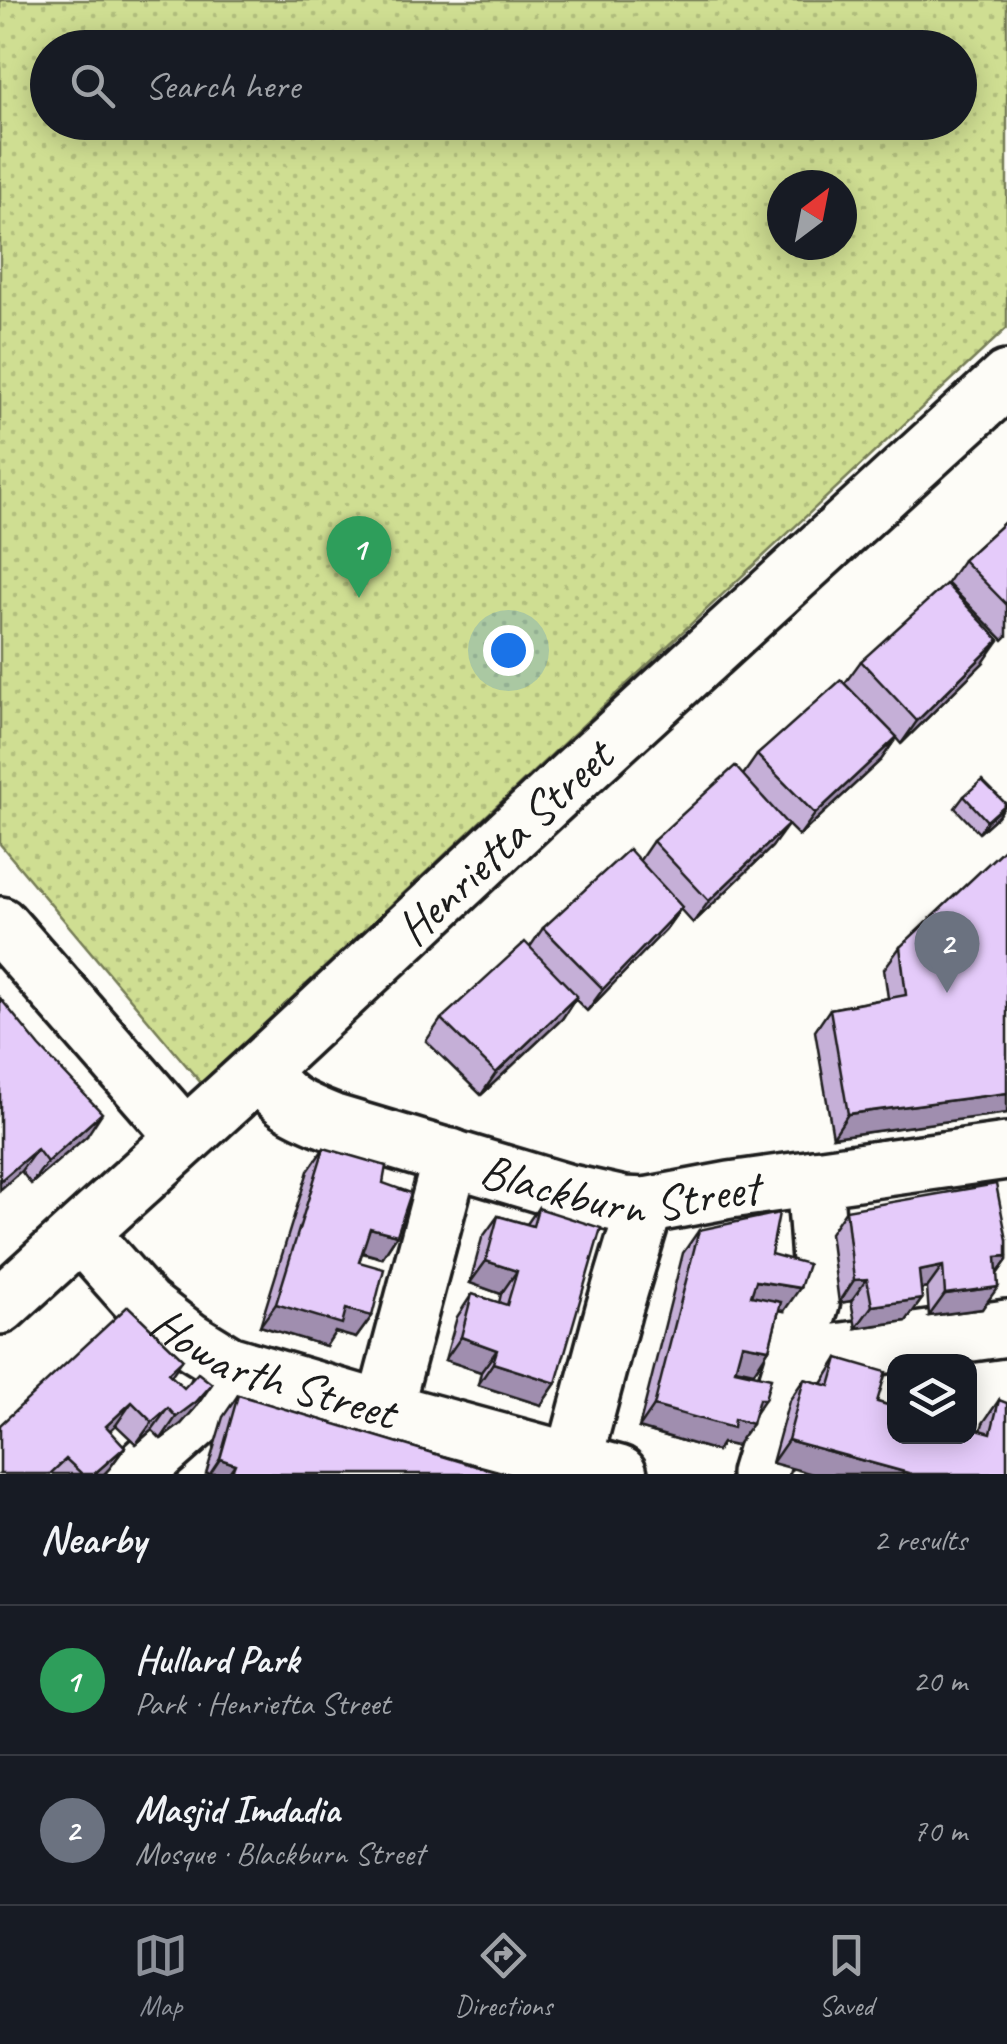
<!DOCTYPE html>
<html lang="en">
<head>
<meta charset="utf-8">
<style>
  :root { --surface:#171b24; --page:#20242c; --text:#f1f3f6; --muted:#9ea1a6; --line:#363941; --accent:#8c9099 }
  body { margin:0; font-family:Caveat,sans-serif; background:var(--page); color:var(--text) }
  .controls { position:absolute; right:30px; bottom:30px; display:grid; overflow:hidden; border-radius:20px; box-shadow:0 5px 25px #0003 }
  .controls button { width:90px; height:90px; display:grid; place-items:center; padding:0; border:0; border-bottom:2px solid var(--line); background:var(--surface); color:var(--text); font:50px sans-serif }
  .compass { position:absolute; left:767px; top:170px; width:90px; height:90px; border-radius:50%; background:var(--surface); box-shadow:0 5px 25px #0003; rotate:32deg }
  .you { position:absolute; left:508px; top:650px; width:35px; height:35px; margin:-25px; border:8px solid #fff; border-radius:50%; background:#1a73e8; box-shadow:0 0 0 15px #1a73e833 }
  .badge { display:grid; place-items:center; width:65px; height:65px; border-radius:50%; background:var(--accent); color:#fff; font-size:32px; font-weight:700 }
  .pin { position:absolute; translate:-50% -82px; filter:drop-shadow(0 2px 5px #0008) }
  .pin::after { content:''; position:absolute; top:52px; width:35px; height:30px; background:inherit; clip-path:polygon(0 0,100% 0,50% 100%) }
  .list { margin:0; padding:0; list-style:none }
  h2 { display:flex; justify-content:space-between; align-items:center; height:130px; margin:0; padding:0 40px; font-size:42px }
  h2 small { font-size:32px; font-weight:400; color:var(--muted) }
  .list li { display:grid; grid-template-columns:65px 1fr auto; gap:30px; align-items:center; box-sizing:border-box; height:150px; padding:0 40px; border-top:2px solid var(--line) }
  .list b { display:block; font-size:38px; white-space:nowrap }
  .list p { margin:0; font-size:32px; white-space:nowrap; color:var(--muted) }
  .list em { font-size:32px; font-style:normal; color:var(--muted) }
  .icon { flex:none; width:55px; height:55px; fill:none; stroke:currentColor; stroke-width:2; stroke-linecap:round; stroke-linejoin:round }
  .map { position:relative; flex:none; width:1007px; height:1474px; overflow:hidden }
  .search { position:absolute; background:var(--surface); box-shadow:0 5px 25px #0003; left:30px; right:30px; top:30px; height:110px; display:flex; align-items:center; gap:25px; box-sizing:border-box; padding:0 35px; border-radius:55px; color:var(--muted); font-size:38px }
  .sheet { height:430px; background:var(--surface) }
  nav { display:flex; justify-content:space-around; align-items:center; box-sizing:border-box; height:140px; border-top:2px solid var(--line); background:var(--surface); font-size:28px; color:var(--muted) }
  nav a { display:grid; justify-items:center; gap:5px }
  nav .on { color:var(--accent) }
  .map>svg:first-child { display:block }
</style>
</head>
<body>
<div class="map">
<svg width="1007" height="1474" viewBox="0 0 1007 1474">
  <defs>
    <pattern id="park-dots" width="8" height="8" patternUnits="userSpaceOnUse" patternTransform="scale(2.5)"><rect width="8" height="8" fill="#cfde92"/><path d="M2 2h.1M6 6h.1" fill="none" stroke="#b1be7d" stroke-width="1.8" stroke-linecap="round"/></pattern>
  </defs>
  <rect width="100%" height="100%" fill="#fdfcf7"/>
  <filter id="ink" filterUnits="userSpaceOnUse"><feTurbulence type="fractalNoise" baseFrequency=".01" numOctaves="2"/><feDisplacementMap in="SourceGraphic" scale="20" xChannelSelector="R" yChannelSelector="G"/><feConvolveMatrix kernelMatrix="1 2 1 2 8 2 1 2 1" color-interpolation-filters="sRGB"/></filter>
  <g filter="url(#ink)">
    <path fill="url(#park-dots)" stroke="#767d57" stroke-width="2.5" fill-rule="evenodd" d="M 0,0 L 1007,0 L 1007,328 L 201,1083 L 0,844 ZM 48,48 L 960,48 L 960,122 L 48,122 ZM 782,185 L 842,185 L 842,245 L 782,245 Z"/>
    <g fill="none" stroke-linecap="round" stroke-linejoin="round">
      <g stroke="#1c1c1c" stroke-width="62">
        <g id="minor">
          <path d="M 0,925 L 185,1137"/>
          <path id="s1" d="M 259,1070 C 283,1103 295,1107 331,1122 L 566,1192 L 624,1205 L 645,1206 L 730,1190 L 1007,1151"/>
          <path id="s2" d="M 81,1234 L 145,1306 L 189,1340 L 228,1364 L 384,1410 L 619,1474"/>
          <path id="s3" d="M 0,1306 L 259,1070 L 579,771 L 1007,379"/>
          <path d="M 794,1358 L 1007,1328"/>
          <path d="M 384,1410 L 451,1157"/>
          <path d="M 135,1474 L 214,1404 L 228,1364"/>
          <path d="M 570,1474 L 614,1309 L 645,1206"/>
          <path d="M 759,1474 L 811,1304 L 820,1260 L 814,1178"/>
        </g>
      </g>
      <use href="#minor" stroke="#fdfcf7" stroke-width="55"/>
    </g>
    <g fill="#c5afd7" stroke="#1c1c1c" stroke-width="2.5">
      <path d="M 1007,520 L 1007,636 L 1003,640 L 947,583 L 963,560 Z"/>
      <path d="M 861,661 L 983,663 L 901,744 L 896,738 L 881,760 L 799,836 L 786,823 L 772,847 L 693,923 L 680,909 L 666,929 L 587,1011 L 575,999 L 562,1019 L 481,1095 L 426,1041 L 441,1019 L 530,947 L 543,928 L 640,860 L 653,841 L 743,775 L 757,755 L 845,683 Z"/>
      <path d="M 964,796 L 1006,804 L 998,816 L 979,833 L 955,808 Z"/>
      <path d="M 900,947 L 1007,1113 L 833,1137 L 815,1031 L 830,1009 L 888,998 L 884,969 Z"/>
      <path d="M 0,998 L 87,1136 L 31,1184 L 21,1171 Z"/>
      <path d="M 324,1148 L 383,1183 L 397,1235 L 382,1258 L 362,1253 L 359,1262 L 372,1316 L 356,1338 L 335,1332 L 326,1346 L 260,1326 L 308,1171 Z"/>
      <path d="M 538,1208 L 556,1383 L 541,1405 L 478,1385 L 481,1372 L 445,1360 L 457,1317 L 472,1294 L 499,1303 L 501,1294 L 470,1283 L 482,1238 L 498,1216 L 527,1224 Z"/>
      <path d="M 846,1210 L 1007,1240 L 1007,1260 L 997,1274 L 982,1309 L 929,1316 L 927,1288 L 921,1289 L 922,1299 L 906,1321 L 856,1328 L 851,1301 L 839,1303 L 830,1233 Z"/>
      <path d="M 699,1230 L 771,1254 L 784,1311 L 779,1310 L 769,1349 L 754,1372 L 736,1368 L 736,1446 L 722,1443 L 717,1451 L 639,1428 L 683,1253 Z"/>
      <path d="M 838,1358 L 877,1402 L 981,1430 L 983,1423 L 999,1400 L 1007,1474 L 772,1463 L 789,1401 L 804,1379 L 822,1384 Z"/>
      <path d="M 183,1359 L 171,1376 L 196,1407 L 181,1424 L 161,1439 L 152,1430 L 136,1444 L 116,1425 L 110,1431 L 125,1447 L 109,1469 L 104,1474 L 0,1474 Z"/>
      <path d="M 238,1395 L 502,1474 L 206,1474 L 223,1417 Z"/>
    </g>
    <g fill="#a08eaf" stroke="#1c1c1c" stroke-width="2.5">
      <path d="M 999,640 L 983,663 L 901,744 L 917,721 Z"/>
      <path d="M 897,737 L 881,760 L 799,836 L 815,814 Z"/>
      <path d="M 1006,804 L 998,816 L 979,833 L 987,821 Z"/>
      <path d="M 788,825 L 772,847 L 693,923 L 709,901 Z"/>
      <path d="M 682,907 L 666,929 L 587,1011 L 603,989 Z"/>
      <path d="M 577,996 L 562,1019 L 481,1095 L 496,1073 Z"/>
      <path d="M 1007,1093 L 1007,1113 L 833,1137 L 848,1114 Z"/>
      <path d="M 102,1113 L 87,1136 L 31,1184 L 47,1162 Z"/>
      <path d="M 37,1149 L 21,1171 L 0,1190 L 0,1181 Z"/>
      <path d="M 370,1228 L 397,1235 L 382,1258 L 354,1250 Z"/>
      <path d="M 1007,1256 L 1007,1260 L 994,1278 L 996,1257 Z"/>
      <path d="M 486,1261 L 517,1271 L 501,1294 L 470,1283 Z"/>
      <path d="M 943,1266 L 927,1288 L 903,1293 L 919,1271 Z"/>
      <path d="M 867,1279 L 851,1301 L 839,1303 L 854,1280 Z"/>
      <path d="M 756,1281 L 800,1288 L 784,1311 L 741,1303 Z"/>
      <path d="M 998,1287 L 982,1309 L 929,1316 L 945,1294 Z"/>
      <path d="M 922,1299 L 906,1321 L 856,1328 L 872,1306 Z"/>
      <path d="M 276,1304 L 346,1309 L 372,1316 L 356,1338 L 335,1332 L 326,1346 L 260,1326 Z"/>
      <path d="M 461,1337 L 497,1350 L 481,1372 L 445,1360 Z"/>
      <path d="M 742,1344 L 769,1349 L 754,1372 L 726,1366 Z"/>
      <path d="M 493,1363 L 556,1383 L 541,1405 L 478,1385 Z"/>
      <path d="M 212,1384 L 196,1407 L 181,1424 L 161,1439 L 176,1417 Z"/>
      <path d="M 759,1399 L 765,1399 L 749,1422 L 752,1424 L 736,1446 L 722,1443 L 717,1451 L 639,1428 L 654,1406 L 734,1419 Z"/>
      <path d="M 132,1402 L 116,1425 L 90,1449 L 106,1426 Z"/>
      <path d="M 168,1408 L 152,1430 L 136,1444 L 152,1422 Z"/>
      <path d="M 788,1440 L 912,1474 L 813,1474 L 772,1463 Z"/>
      <path d="M 125,1447 L 109,1469 L 104,1474 L 94,1474 Z"/>
      <path d="M 220,1459 L 235,1464 L 228,1474 L 210,1474 Z"/>
    </g>
    <g fill="#e5cbfa" stroke="#1c1c1c" stroke-width="2.5">
      <path d="M 1007,520 L 1007,605 L 963,560 Z"/>
      <path d="M 946,584 L 999,640 L 917,721 L 861,661 Z"/>
      <path d="M 841,680 L 897,737 L 815,814 L 757,755 Z"/>
      <path d="M 735,766 L 788,825 L 709,901 L 653,841 Z"/>
      <path d="M 982,780 L 1006,804 L 987,821 L 964,796 Z"/>
      <path d="M 1007,846 L 1007,1093 L 848,1114 L 830,1009 L 906,995 L 900,947 Z"/>
      <path d="M 629,849 L 682,907 L 603,989 L 543,928 Z"/>
      <path d="M 525,942 L 577,996 L 496,1073 L 441,1019 Z"/>
      <path d="M 0,998 L 40,1047 L 102,1113 L 47,1162 L 37,1149 L 0,1181 Z"/>
      <path d="M 324,1148 L 386,1166 L 383,1183 L 411,1193 L 397,1235 L 370,1228 L 359,1262 L 384,1269 L 372,1316 L 346,1309 L 342,1324 L 276,1304 Z"/>
      <path d="M 996,1184 L 1007,1240 L 1007,1256 L 996,1257 L 998,1287 L 945,1294 L 943,1266 L 919,1271 L 922,1299 L 872,1306 L 867,1279 L 854,1280 L 846,1210 Z"/>
      <path d="M 538,1208 L 601,1228 L 556,1383 L 493,1363 L 497,1350 L 461,1337 L 472,1294 L 507,1305 L 517,1271 L 486,1261 L 498,1216 L 533,1226 Z"/>
      <path d="M 779,1213 L 771,1254 L 808,1264 L 800,1288 L 756,1281 L 751,1296 L 781,1302 L 769,1349 L 742,1344 L 735,1370 L 771,1378 L 765,1399 L 759,1399 L 752,1424 L 734,1419 L 733,1428 L 654,1406 L 699,1230 Z"/>
      <path d="M 128,1306 L 183,1359 L 168,1373 L 184,1388 L 198,1373 L 212,1384 L 196,1402 L 176,1417 L 168,1408 L 152,1422 L 132,1402 L 106,1426 L 125,1447 L 94,1474 L 82,1474 L 66,1459 L 50,1474 L 0,1474 L 0,1425 Z"/>
      <path d="M 838,1358 L 886,1372 L 877,1402 L 894,1407 L 894,1436 L 970,1436 L 970,1427 L 991,1433 L 999,1400 L 1007,1403 L 1007,1474 L 912,1474 L 788,1440 L 804,1379 L 830,1386 Z"/>
      <path d="M 238,1395 L 499,1473 L 502,1474 L 231,1474 L 235,1464 L 220,1459 Z"/>
    </g>
  </g>
  <g text-anchor="middle" stroke-width="8" stroke-linejoin="round" paint-order="stroke">
    <g font-size="48" fill="#1c1c1c" stroke="#fdfcf7">
      <text dy="17" stroke="none"><textPath href="#s3" startOffset="685">Henrietta Street</textPath></text>
      <text dy="17" stroke="none"><textPath href="#s1" startOffset="390">Blackburn Street</textPath></text>
      <text dy="17" stroke="none"><textPath href="#s2" startOffset="242">Howarth Street</textPath></text>
    </g>
  </g>
</svg>
<div class="controls">
<button><svg class="icon" aria-label="layers" viewBox="0 0 24 24"><path d="M12 4l9 5-9 5-9-5zM3 14l9 5 9-5"/></svg></button>
</div>
<svg class="compass" viewBox="-18 -18 36 36"><path d="M0-13l5 13h-10z" fill="#e53935"/><path d="M0 13l5-13h-10z" fill="#9ea1a6"/></svg>
<div class="you"></div>
<div class="pin badge" style="left:359px;top:598px;background:#2e9e5b">1</div>
<div class="pin badge" style="left:947px;top:993px;background:#6b7280">2</div>
<div class="search"><svg class="icon" aria-label="search" viewBox="0 0 24 24"><circle cx="10" cy="10" r="6"/><path d="M15 15l6 6"/></svg>Search here</div>
</div>
<section class="sheet">
<h2>Nearby<small>2 results</small></h2>
<ul class="list">
<li><span class="badge" style="background:#2e9e5b">1</span><div><b>Hullard Park</b><p>Park · Henrietta Street</p></div><em>20 m</em></li>
<li><span class="badge" style="background:#6b7280">2</span><div><b>Masjid Imdadia</b><p>Mosque · Blackburn Street</p></div><em>70 m</em></li>
</ul>
</section>
<nav>
<a class="on"><svg class="icon" aria-label="map" viewBox="0 0 24 24"><path d="M3 6l6-2 6 2 6-2v14l-6 2-6-2-6 2zM9 4v14M15 6v14"/></svg>Map</a>
<a><svg class="icon" aria-label="directions" viewBox="0 0 24 24"><path d="M12 3l9 9-9 9-9-9zM9 14v-3h6M13 9l2 2-2 2"/></svg>Directions</a>
<a><svg class="icon" aria-label="saved" viewBox="0 0 24 24"><path d="M7 4h10v16l-5-4-5 4z"/></svg>Saved</a>
</nav>
</body>
</html>
